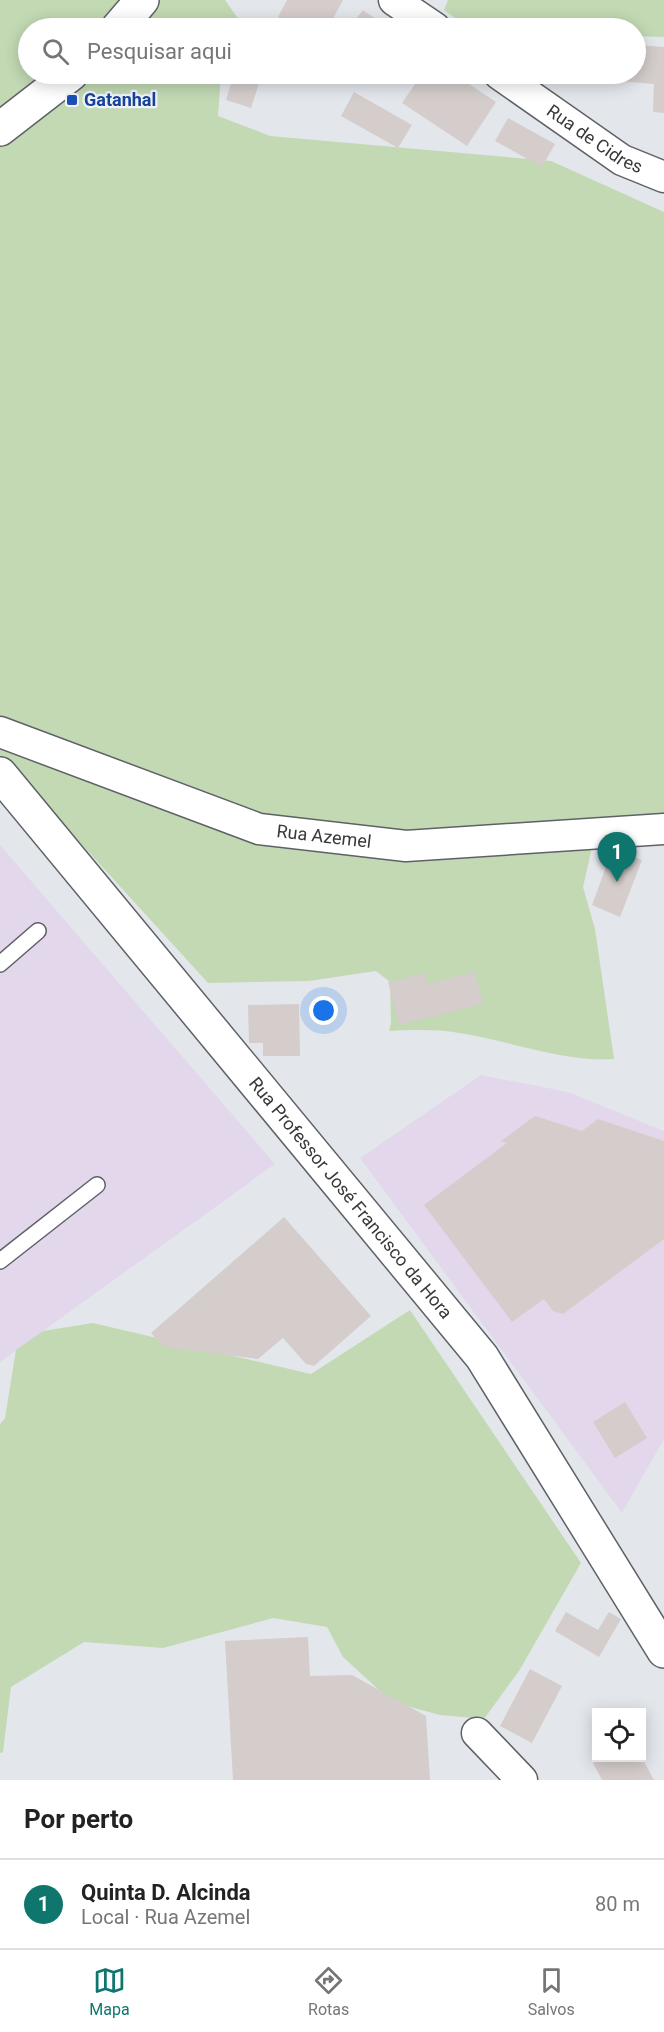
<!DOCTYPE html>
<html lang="pt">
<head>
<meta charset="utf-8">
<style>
  :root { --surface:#fff; --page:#f6f6f6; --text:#222; --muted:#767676; --line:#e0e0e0; --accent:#0f766e }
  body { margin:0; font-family:Roboto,sans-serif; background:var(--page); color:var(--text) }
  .controls { position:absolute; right:18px; bottom:18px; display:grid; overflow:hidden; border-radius:0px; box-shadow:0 3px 15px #0003 }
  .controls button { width:54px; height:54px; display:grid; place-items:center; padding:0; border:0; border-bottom:2px solid var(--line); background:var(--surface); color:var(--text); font:30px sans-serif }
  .you { position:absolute; left:324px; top:1011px; width:21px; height:21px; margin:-15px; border:4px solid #fff; border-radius:50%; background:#1a73e8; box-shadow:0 0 0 9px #1a73e833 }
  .badge { display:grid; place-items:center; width:39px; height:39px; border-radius:50%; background:var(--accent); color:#fff; font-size:20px; font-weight:700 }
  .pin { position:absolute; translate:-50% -50px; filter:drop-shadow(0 2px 3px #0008) }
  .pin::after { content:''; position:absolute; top:32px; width:21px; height:18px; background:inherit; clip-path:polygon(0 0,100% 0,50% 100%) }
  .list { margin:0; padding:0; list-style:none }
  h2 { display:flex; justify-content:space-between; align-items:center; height:78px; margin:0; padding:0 24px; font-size:26px }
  h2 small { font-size:20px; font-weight:400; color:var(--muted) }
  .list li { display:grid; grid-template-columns:39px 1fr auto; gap:18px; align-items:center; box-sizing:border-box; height:90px; padding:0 24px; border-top:2px solid var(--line) }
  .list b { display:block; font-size:22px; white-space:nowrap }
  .list p { margin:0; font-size:20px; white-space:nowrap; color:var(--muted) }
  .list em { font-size:20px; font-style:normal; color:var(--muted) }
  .icon { flex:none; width:33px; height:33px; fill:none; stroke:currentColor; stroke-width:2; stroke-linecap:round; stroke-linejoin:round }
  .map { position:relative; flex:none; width:664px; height:1780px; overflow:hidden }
  .search { position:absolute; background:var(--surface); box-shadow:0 3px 15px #0003; left:18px; right:18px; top:18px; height:66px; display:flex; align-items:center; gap:15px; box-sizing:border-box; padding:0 21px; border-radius:33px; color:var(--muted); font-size:22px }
  .sheet { height:168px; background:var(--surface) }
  nav { display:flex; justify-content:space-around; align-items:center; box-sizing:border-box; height:84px; border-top:2px solid var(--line); background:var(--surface); font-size:16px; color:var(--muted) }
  nav a { display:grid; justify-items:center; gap:3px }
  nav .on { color:var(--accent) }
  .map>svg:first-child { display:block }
</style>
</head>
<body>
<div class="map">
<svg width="664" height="1780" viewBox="0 0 664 1780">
  <rect width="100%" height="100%" fill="#e3e7ec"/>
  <g fill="#e3d7ec">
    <path d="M 0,845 L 275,1164 L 0,1362 Z"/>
    <path d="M 481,1075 L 568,1092 L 664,1131 L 664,1439 L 622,1513 L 360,1158 Z"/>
  </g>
  <g fill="#c2d9b4">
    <path d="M 0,0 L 225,0 L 241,23 L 239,28 L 28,28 L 28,74 L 221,74 L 218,116 L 270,136 L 551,161 L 664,212 L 664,817 L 593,843 L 583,887 L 595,929 L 614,1059 C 564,1063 508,1040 459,1033 C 437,1029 411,1030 389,1031 L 391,1023 L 390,982 L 376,971 L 309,981 L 208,983 L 65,826 L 30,795 L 0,790 Z"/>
    <path d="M 448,0 L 664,0 L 664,37 L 636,36 L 636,28 L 469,28 L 444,10 Z"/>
    <path d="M 410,1310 L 581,1563 L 519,1671 L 484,1719 L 440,1715 L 392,1702 L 343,1657 L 327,1627 L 273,1618 L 163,1648 L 84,1642 L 11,1687 L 3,1752 L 0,1753 L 0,1424 L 5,1418 L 16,1350 L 43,1331 L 93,1323 L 311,1374 Z"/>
  </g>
  <g fill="#d4cdcb">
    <path d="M 287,0 L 343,0 L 328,28 L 298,28 L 278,17 Z"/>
    <path d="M 363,10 L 389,28 L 349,28 Z"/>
    <path d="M 636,45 L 664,47 L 664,113 L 653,112 L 654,84 L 619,81 L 620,74 L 636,74 Z"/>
    <path d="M 234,74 L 262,74 L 251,108 L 226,100 Z"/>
    <path d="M 422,74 L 454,74 L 496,102 L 467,146 L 402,103 Z"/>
    <path d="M 354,92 L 412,125 L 398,148 L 341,116 Z"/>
    <path d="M 508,118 L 555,144 L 542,167 L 495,141 Z"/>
    <path d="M 613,848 L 642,860 L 620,917 L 592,905 Z"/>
    <path d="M 475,972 L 483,1004 L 399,1025 L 388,982 L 425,973 L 427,984 Z"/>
    <path d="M 299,1004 L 300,1056 L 263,1056 L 263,1043 L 249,1043 L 248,1005 Z"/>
    <path d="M 535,1116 L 582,1131 L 598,1119 L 664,1141 L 664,1239 L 563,1314 L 553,1311 L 544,1299 L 512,1322 L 424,1205 L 507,1143 L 501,1141 Z"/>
    <path d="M 284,1217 L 371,1316 L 314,1366 L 306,1364 L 283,1338 L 258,1359 L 164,1347 L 151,1333 Z"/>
    <path d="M 625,1402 L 647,1438 L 615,1458 L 593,1422 Z"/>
    <path d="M 566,1612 L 598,1630 L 609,1612 L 621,1619 L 599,1657 L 555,1631 Z"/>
    <path d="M 308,1637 L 310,1676 L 352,1675 L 426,1716 L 430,1780 L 233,1780 L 225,1641 Z"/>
    <path d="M 530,1669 L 562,1686 L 532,1743 L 500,1726 Z"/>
    <path d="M 603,1758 L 642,1758 L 654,1780 L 602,1780 L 593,1763 Z"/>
  </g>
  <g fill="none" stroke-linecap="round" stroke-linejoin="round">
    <g stroke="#5e6166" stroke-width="18">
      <g id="service">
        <path d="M 0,964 L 38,931"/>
        <path d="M 0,1261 L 97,1185"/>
      </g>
    </g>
    <g stroke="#5e6166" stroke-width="33">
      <g id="minor">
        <path d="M 394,0 L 435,28"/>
        <path id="s1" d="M 499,74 L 622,160 L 664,177"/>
        <path id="s2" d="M 0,732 L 259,829 L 406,846 L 664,829"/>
        <path d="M 477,1733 L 522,1780"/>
      </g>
    </g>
    <g stroke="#5e6166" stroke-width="36">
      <g id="secondary">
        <path d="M 118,28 L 142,0"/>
        <path d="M 0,129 L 71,74"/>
        <path id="s3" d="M 0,774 L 482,1357 L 664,1651"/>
      </g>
    </g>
    <use href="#service" stroke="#fff" stroke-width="15"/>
    <use href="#minor" stroke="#fff" stroke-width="30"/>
    <use href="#secondary" stroke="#fff" stroke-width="33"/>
  </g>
  <rect fill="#1a4fb4" stroke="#f0f4fa" stroke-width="2" x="66" y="94" width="12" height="12" rx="3"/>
  <g text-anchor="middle" stroke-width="4.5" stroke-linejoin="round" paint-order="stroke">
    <g font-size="18" font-weight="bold" fill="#164399" stroke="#f0f4fa" text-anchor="start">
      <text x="84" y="106">Gatanhal</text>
    </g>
    <g font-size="18" fill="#38393c" stroke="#f0f4fa">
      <text dy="6" stroke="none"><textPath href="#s1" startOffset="116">Rua de Cidres</textPath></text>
      <text dy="6" stroke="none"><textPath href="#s2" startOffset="342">Rua Azemel</textPath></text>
      <text dy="6" stroke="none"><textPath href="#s3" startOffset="550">Rua Professor José Francisco da Hora</textPath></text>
    </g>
  </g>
</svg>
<div class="controls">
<button><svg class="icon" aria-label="locate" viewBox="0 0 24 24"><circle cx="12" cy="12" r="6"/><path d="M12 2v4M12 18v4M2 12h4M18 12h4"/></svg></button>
</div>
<div class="you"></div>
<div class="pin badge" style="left:617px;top:882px">1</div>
<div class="search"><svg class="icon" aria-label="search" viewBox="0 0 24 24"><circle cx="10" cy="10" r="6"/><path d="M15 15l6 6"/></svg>Pesquisar aqui</div>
</div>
<section class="sheet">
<h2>Por perto<small></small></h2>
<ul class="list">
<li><span class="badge">1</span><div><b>Quinta D. Alcinda</b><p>Local · Rua Azemel</p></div><em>80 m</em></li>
</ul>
</section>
<nav>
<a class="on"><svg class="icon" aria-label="map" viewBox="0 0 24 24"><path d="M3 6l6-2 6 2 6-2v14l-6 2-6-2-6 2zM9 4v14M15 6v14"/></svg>Mapa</a>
<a><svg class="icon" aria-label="directions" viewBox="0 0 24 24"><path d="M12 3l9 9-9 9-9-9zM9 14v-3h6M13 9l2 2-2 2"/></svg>Rotas</a>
<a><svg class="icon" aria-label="saved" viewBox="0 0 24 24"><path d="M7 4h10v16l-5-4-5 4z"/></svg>Salvos</a>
</nav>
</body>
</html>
